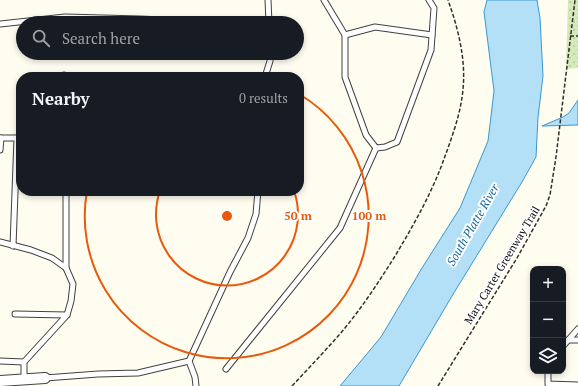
<!DOCTYPE html>
<html lang="en">
<head>
<meta charset="utf-8">
<style>
  :root { --surface:#171b24; --page:#242831; --text:#f1f3f6; --muted:#9ea1a6; --line:#363941 }
  body { margin:0; font-family:"PT Serif",serif; background:var(--page); color:var(--text) }
  .controls { position:absolute; right:12px; bottom:12px; display:grid; overflow:hidden; border-radius:8px; box-shadow:0 2px 6px #0003 }
  .controls button { width:36px; height:36px; display:grid; place-items:center; padding:0; border:0; border-bottom:1px solid var(--line); background:var(--surface); color:var(--text); font:20px sans-serif }
  .list { margin:0; padding:0; list-style:none }
  h2 { display:flex; justify-content:space-between; align-items:center; height:52px; margin:0; padding:0 16px; font-size:17px }
  h2 small { font-size:13px; font-weight:400; color:var(--muted) }
  .icon { flex:none; width:22px; height:22px; fill:none; stroke:currentColor; stroke-width:2; stroke-linecap:round; stroke-linejoin:round }
  .map { position:relative; flex:none; width:578px; height:386px; overflow:hidden }
  .search { position:absolute; background:var(--surface); box-shadow:0 2px 6px #0003; left:16px; top:16px; width:288px; height:44px; display:flex; align-items:center; gap:10px; box-sizing:border-box; padding:0 14px; border-radius:22px; color:var(--muted); font-size:15px }
  .panel { position:absolute; background:var(--surface); box-shadow:0 2px 6px #0003; left:16px; top:72px; width:288px; height:124px; border-radius:16px }
  .map>svg:first-child { display:block }
</style>
</head>
<body>
<div class="map">
<svg width="578" height="386" viewBox="0 0 578 386">
  <defs>
    <pattern id="park-dots" width="8" height="8" patternUnits="userSpaceOnUse"><rect width="8" height="8" fill="#d4eab8"/><path d="M2 2h.1M6 6h.1" fill="none" stroke="#b5c89d" stroke-width="1.8" stroke-linecap="round"/></pattern>
  </defs>
  <rect width="100%" height="100%" fill="#fffcf0"/>
  <path fill="url(#park-dots)" d="M 568,0 L 578,0 L 578,68 L 566,69 Z"/>
  <g fill="#b4e0f7" stroke="#3a98cf">
    <path d="M 487,0 L 537,0 L 540,18 L 543,76 L 538,117 L 536,157 L 522,182 L 452,296 L 399,386 L 340,386 L 381,337 L 422,268 L 460,208 L 488,141 L 494,91 L 484,12 Z"/>
    <path d="M 578,100 L 578,125 L 542,126 L 563,117 L 569,113 Z"/>
  </g>
  <g fill="none" stroke-linecap="round" stroke-linejoin="round">
    <g stroke="#414141" stroke-width="7">
      <g id="lane">
        <path d="M 268,0 L 269,23"/>
        <path d="M 324,0 L 345,35 L 345,77 L 366,135 L 376,148 L 385,147 L 397,142 L 431,50 L 434,8 L 429,0"/>
        <path d="M 0,24 L 65,17 L 140,19 L 206,22 L 247,20"/>
        <path d="M 345,35 L 375,27 L 432,35"/>
        <path d="M 64,75 L 64,77"/>
        <path d="M 265,77 L 270,61 L 270,53"/>
        <path d="M 0,138 L 21,138"/>
        <path d="M 0,150 L 1,138"/>
        <path d="M 66,191 L 66,268"/>
        <path d="M 0,242 L 31,250 L 52,258 L 66,268 L 73,284 L 71,301 L 67,315 L 24,362 L 24,379"/>
        <path d="M 13,246 L 17,138"/>
        <path d="M 15,314 L 67,315"/>
        <path d="M 568,340 L 578,340"/>
        <path d="M 563,346 L 578,329"/>
        <path d="M 0,361 L 24,362"/>
        <path d="M 189,361 L 195,377 L 196,386"/>
        <path d="M 226,369 L 340,228 L 376,148"/>
        <path d="M 548,371 L 548,384 L 578,385"/>
        <path d="M 45,378 L 98,374 L 138,373 L 189,361 L 230,272 L 248,238 L 256,214 L 258,191"/>
      </g>
    </g>
    <g stroke="#414141" stroke-width="12">
      <path id="street" d="M 0,381 L 45,378"/>
    </g>
    <g stroke="#303030" stroke-width="1.5" stroke-dasharray="4 2" stroke-linecap="butt">
      <path d="M 570,36 L 578,36"/>
      <path d="M 292,386 C 308,369 324,352 339,335 C 359,312 376,286 392,261 C 412,228 431,195 444,159 C 452,137 461,113 463,89 C 466,59 458,28 448,0"/>
      <path d="M 438,386 L 517,258 L 546,206 L 550,195 L 556,157 L 575,0"/>
    </g>
    <use href="#lane" stroke="#fff" stroke-width="5"/>
    <use href="#street" stroke="#fff" stroke-width="10"/>
  </g>
  <g fill="none" stroke="#e8590c" stroke-width="2">
    <path d="M294 191A71 71 0 1 1 160 191"/>
    <path d="M199 77A142 142 0 0 1 255 77M299 94A142 142 0 1 1 87 191"/>
  </g>
  <g text-anchor="middle" stroke-width="4" stroke-linejoin="round" paint-order="stroke">
    <g font-size="11" fill="#0e0e0e" stroke="#fff">
      <text transform="translate(502 265) rotate(-59)" y="4">Mary Carter Greenway Trail</text>
    </g>
    <g font-size="12" font-style="italic" fill="#1569a2" stroke="#fff">
      <text transform="translate(473 225) rotate(-60)" y="4">South Platte River</text>
    </g>
  </g>
  <circle cx="227" cy="216" r="6" fill="#e8590c" stroke="#fff" stroke-width="2"/>
  <g font-size="12" text-anchor="middle" font-weight="bold" fill="#e8590c" stroke="#fff" stroke-width="4" stroke-linejoin="round" paint-order="stroke">
    <text x="298" y="220">50 m</text>
    <text x="369" y="220">100 m</text>
  </g>
</svg>
<div class="controls">
<button>+</button>
<button>−</button>
<button><svg class="icon" aria-label="layers" viewBox="0 0 24 24"><path d="M12 4l9 5-9 5-9-5zM3 14l9 5 9-5"/></svg></button>
</div>
<div class="search"><svg class="icon" aria-label="search" viewBox="0 0 24 24"><circle cx="10" cy="10" r="6"/><path d="M15 15l6 6"/></svg>Search here</div>
<section class="panel">
<h2>Nearby<small>0 results</small></h2>
<ul class="list">
</ul>
</section>
</div>
</body>
</html>
